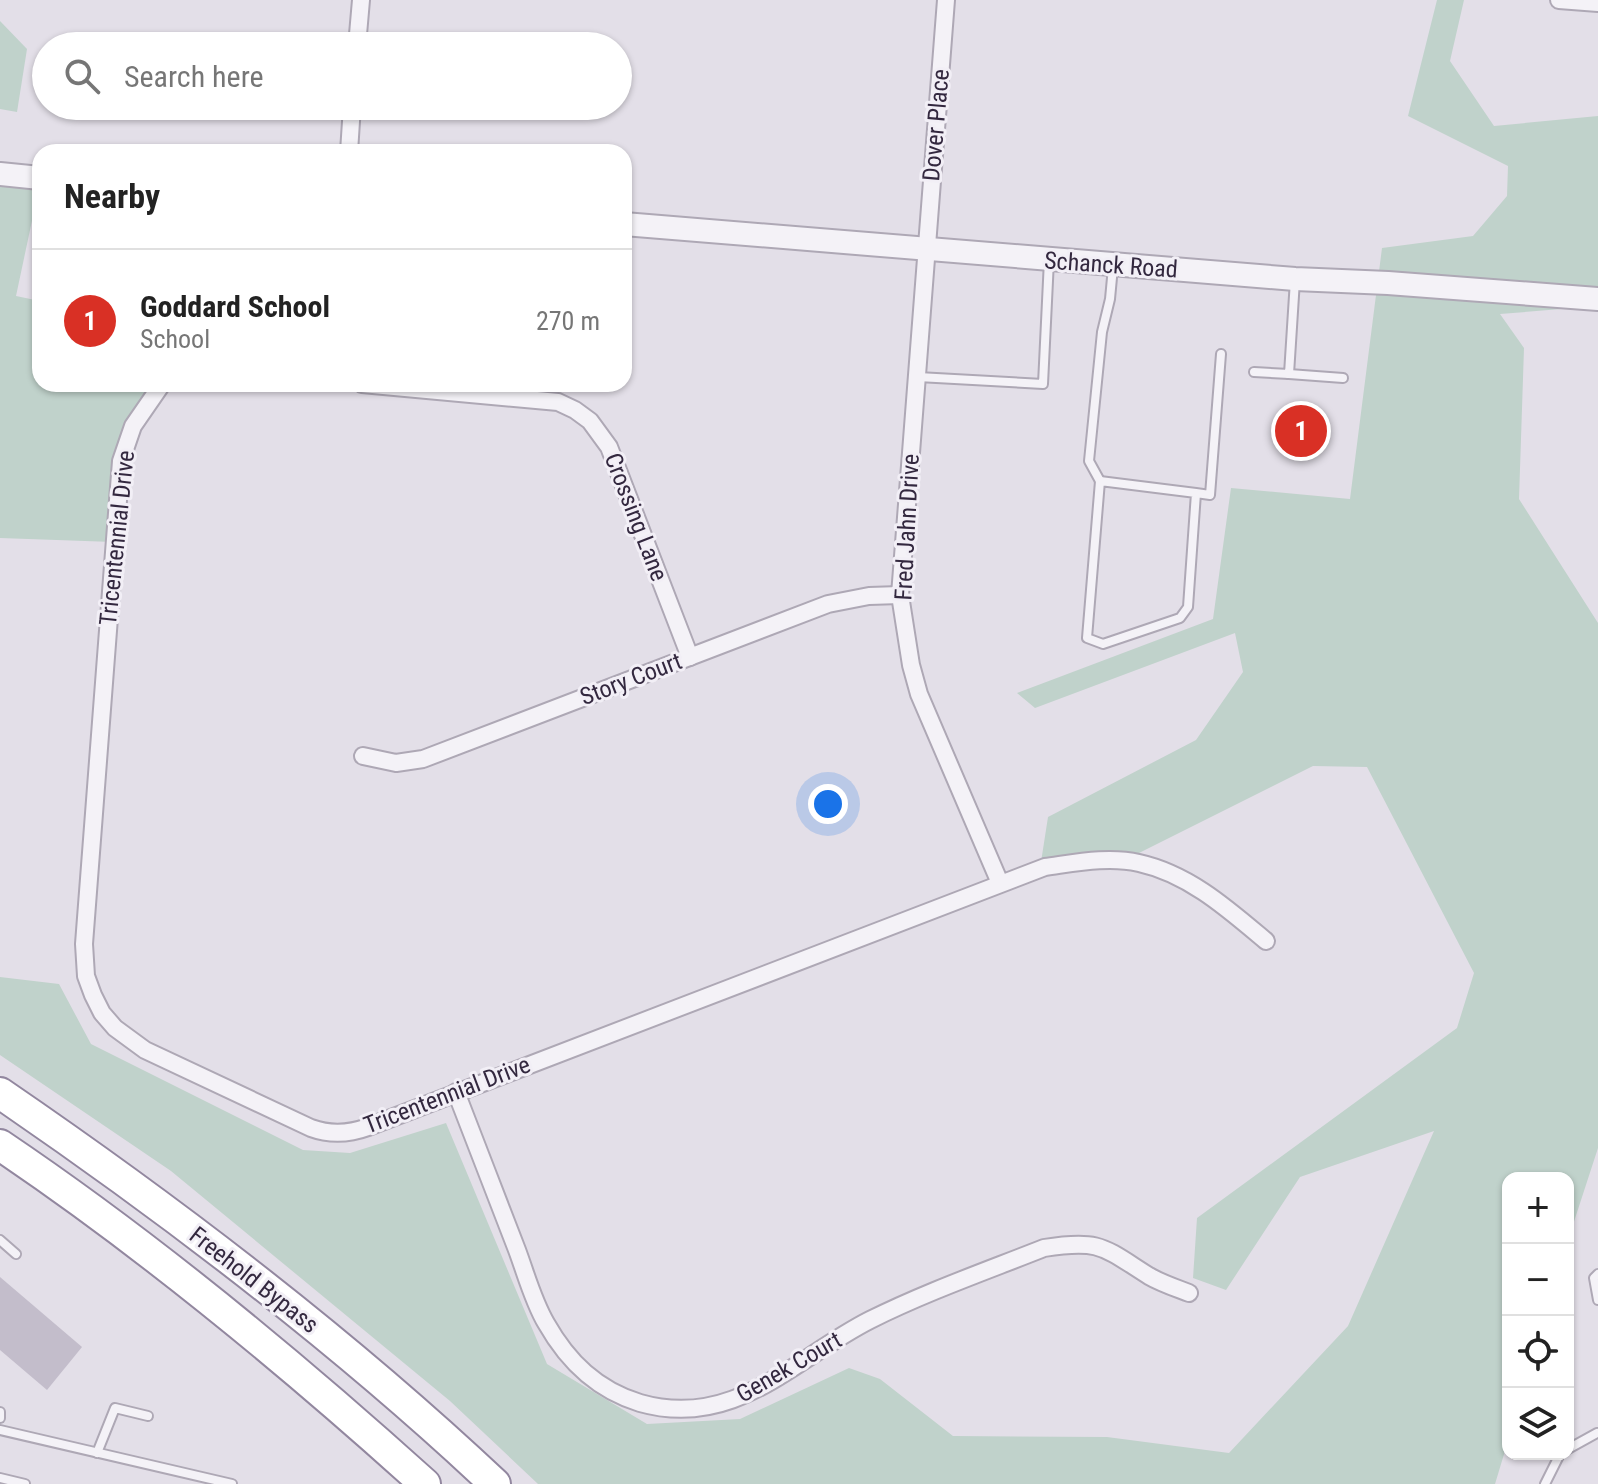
<!DOCTYPE html>
<html lang="en">
<head>
<meta charset="utf-8">
<style>
  :root { --surface:#fff; --page:#f2f2f2; --text:#222; --muted:#767676; --line:#e0e0e0; --accent:#d93025 }
  body { margin:0; font-family:"Roboto Condensed",sans-serif; background:var(--page); color:var(--text) }
  .controls { position:absolute; right:24px; bottom:24px; display:grid; overflow:hidden; border-radius:16px; box-shadow:0 2px 6px #0004 }
  .controls button { width:72px; height:72px; display:grid; place-items:center; padding:0; border:0; border-bottom:2px solid var(--line); background:var(--surface); color:var(--text); font:40px sans-serif }
  .you { position:absolute; left:828px; top:804px; width:28px; height:28px; margin:-20px; border:6px solid #fff; border-radius:50%; background:#1a73e8; box-shadow:0 0 0 12px #1a73e833 }
  .badge { display:grid; place-items:center; width:52px; height:52px; border-radius:50%; background:var(--accent); color:#fff; font-size:26px; font-weight:700 }
  .pin { position:absolute; translate:-50% -50%; border:4px solid #fff; box-shadow:0 2px 8px #0006 }
  .list { margin:0; padding:0; list-style:none }
  h2 { display:flex; justify-content:space-between; align-items:center; height:104px; margin:0; padding:0 32px; font-size:34px }
  h2 small { font-size:26px; font-weight:400; color:var(--muted) }
  .list li { display:grid; grid-template-columns:52px 1fr auto; gap:24px; align-items:center; box-sizing:border-box; height:144px; padding:0 32px; border-top:2px solid var(--line) }
  .list b { display:block; font-size:30px; white-space:nowrap }
  .list p { margin:0; font-size:26px; white-space:nowrap; color:var(--muted) }
  .list em { font-size:26px; font-style:normal; color:var(--muted) }
  .icon { flex:none; width:44px; height:44px; fill:none; stroke:currentColor; stroke-width:2; stroke-linecap:round; stroke-linejoin:round }
  .map { position:relative; flex:none; width:1598px; height:1484px; overflow:hidden }
  .search { position:absolute; background:var(--surface); box-shadow:0 2px 6px #0004; left:32px; top:32px; width:600px; height:88px; display:flex; align-items:center; gap:20px; box-sizing:border-box; padding:0 28px; border-radius:44px; color:var(--muted); font-size:30px }
  .panel { position:absolute; background:var(--surface); box-shadow:0 2px 6px #0004; left:32px; top:144px; width:600px; height:248px; border-radius:24px }
  .map>svg:first-child { display:block }
</style>
</head>
<body>
<div class="map">
<svg width="1598" height="1484" viewBox="0 0 1598 1484">
  <rect width="100%" height="100%" fill="#e3dfe8"/>
  <g fill="#c0d2cb">
    <path d="M 1437,0 L 1464,0 L 1450,61 L 1494,126 L 1598,116 L 1598,306 L 1500,314 L 1524,348 L 1519,499 L 1598,623 L 1598,1148 L 1568,1240 L 1568,1178 L 1508,1178 L 1508,1441 L 1495,1484 L 538,1484 L 450,1401 L 171,1171 L 0,1055 L 0,977 L 59,984 L 91,1044 L 303,1150 L 350,1153 L 446,1123 L 547,1364 L 647,1424 L 740,1419 L 849,1368 L 880,1379 L 953,1436 L 1107,1437 L 1229,1453 L 1348,1326 L 1434,1131 L 1300,1177 L 1226,1290 L 1193,1278 L 1197,1218 L 1457,1028 L 1474,973 L 1367,767 L 1313,766 L 1127,859 L 1041,862 L 1048,817 L 1196,740 L 1243,672 L 1235,633 L 1035,708 L 1017,693 L 1213,619 L 1231,488 L 1350,499 L 1382,248 L 1473,236 L 1507,196 L 1508,166 L 1408,116 Z"/>
    <path d="M 0,21 L 27,49 L 17,112 L 0,109 Z"/>
    <path d="M 0,179 L 40,183 L 16,296 L 40,301 L 40,384 L 161,384 L 127,440 L 113,542 L 0,538 Z"/>
  </g>
  <path fill="#c3bdcb" d="M 0,1277 L 82,1347 L 47,1390 L 0,1350 Z"/>
  <g fill="none" stroke-linecap="round" stroke-linejoin="round">
    <g stroke="#aea8b5" stroke-width="12">
      <g id="service">
        <path d="M 1254,372 L 1289,374 L 1295,280"/>
        <path d="M 1289,374 L 1343,378"/>
        <path d="M 918,377 L 1043,384 L 1049,260"/>
        <path d="M 1100,481 L 1089,461 L 1102,332 L 1110,299 L 1113,267"/>
        <path d="M 1196,493 L 1188,607 L 1180,618 L 1103,644 L 1087,638 L 1100,481 L 1196,493 L 1210,495 L 1221,354"/>
        <path d="M 0,1240 L 16,1254"/>
        <path d="M 1598,1274 L 1594,1278 L 1598,1300"/>
        <path d="M 0,1412 L 0,1418"/>
        <path d="M 0,1430 L 232,1484"/>
        <path d="M 1568,1449 L 1597,1433"/>
        <path d="M 97,1453 L 115,1408 L 148,1416"/>
        <path d="M 0,1478 L 25,1484"/>
        <path d="M 1545,1484 L 1560,1454"/>
      </g>
    </g>
    <g stroke="#aea8b5" stroke-width="20">
      <g id="minor">
        <path d="M 946,0 L 900,595 L 911,665 L 919,694 L 1000,883"/>
        <path d="M 1559,0 L 1598,3"/>
        <path d="M 357,46 L 361,0"/>
        <path d="M 349,152 L 352,106"/>
        <path d="M 162,384 L 133,426 L 121,461 L 84,944 L 86,976 L 93,995 L 102,1013 L 115,1028 L 145,1050 L 311,1128 C 330,1135 349,1134 368,1127 L 1045,867 C 1075,863 1108,856 1139,863 C 1189,874 1228,909 1266,941"/>
        <path d="M 362,384 L 558,402 L 575,410 L 590,421 L 609,447 L 690,657"/>
        <path d="M 363,756 L 396,763 L 423,759 L 828,604 L 869,596 L 900,595"/>
        <path d="M 456,1092 C 476,1145 497,1197 517,1250 C 526,1274 533,1301 546,1323 C 568,1362 597,1390 640,1403 C 735,1430 793,1359 870,1320 C 926,1292 986,1271 1044,1248 C 1100,1239 1103,1247 1149,1276 C 1161,1283 1176,1288 1189,1293"/>
      </g>
    </g>
    <g stroke="#aea8b5" stroke-width="26">
      <g id="tertiary">
        <path d="M 0,174 L 40,178"/>
        <path d="M 624,224 L 1295,279 L 1388,283 L 1598,299"/>
      </g>
    </g>
    <g stroke="#92879f" stroke-width="34">
      <g id="motorway">
        <path d="M 0,1093 C 174,1212 341,1339 495,1484"/>
        <path d="M 0,1145 C 150,1246 291,1363 425,1484"/>
      </g>
    </g>
    <use href="#service" stroke="#f4f2f7" stroke-width="8"/>
    <use href="#minor" stroke="#f4f2f7" stroke-width="16"/>
    <use href="#tertiary" stroke="#f4f2f7" stroke-width="22"/>
    <use href="#motorway" stroke="#fff" stroke-width="30"/>
  </g>
  <g text-anchor="middle" stroke-width="6" stroke-linejoin="round" paint-order="stroke">
    <g font-size="24" fill="#33283f" stroke="#f2eff6">
      <text transform="translate(936 125) rotate(-85)" y="8">Dover Place</text>
      <text transform="translate(1111 265) rotate(4)" y="8">Schanck Road</text>
      <text transform="translate(636 517) rotate(69)" y="8">Crossing Lane</text>
      <text transform="translate(907 527) rotate(-87)" y="8">Fred Jahn Drive</text>
      <text transform="translate(117 538) rotate(-84)" y="8">Tricentennial Drive</text>
      <text transform="translate(631 679) rotate(-21)" y="8">Story Court</text>
      <text transform="translate(447 1095) rotate(-21)" y="8">Tricentennial Drive</text>
      <text transform="translate(254 1280) rotate(38)" y="8">Freehold Bypass</text>
      <text transform="translate(789 1367) rotate(-30)" y="8">Genek Court</text>
    </g>
  </g>
</svg>
<div class="controls">
<button>+</button>
<button>−</button>
<button><svg class="icon" aria-label="locate" viewBox="0 0 24 24"><circle cx="12" cy="12" r="6"/><path d="M12 2v4M12 18v4M2 12h4M18 12h4"/></svg></button>
<button><svg class="icon" aria-label="layers" viewBox="0 0 24 24"><path d="M12 4l9 5-9 5-9-5zM3 14l9 5 9-5"/></svg></button>
</div>
<div class="you"></div>
<div class="pin badge" style="left:1301px;top:431px">1</div>
<div class="search"><svg class="icon" aria-label="search" viewBox="0 0 24 24"><circle cx="10" cy="10" r="6"/><path d="M15 15l6 6"/></svg>Search here</div>
<section class="panel">
<h2>Nearby<small></small></h2>
<ul class="list">
<li><span class="badge">1</span><div><b>Goddard School</b><p>School</p></div><em>270 m</em></li>
</ul>
</section>
</div>
</body>
</html>
